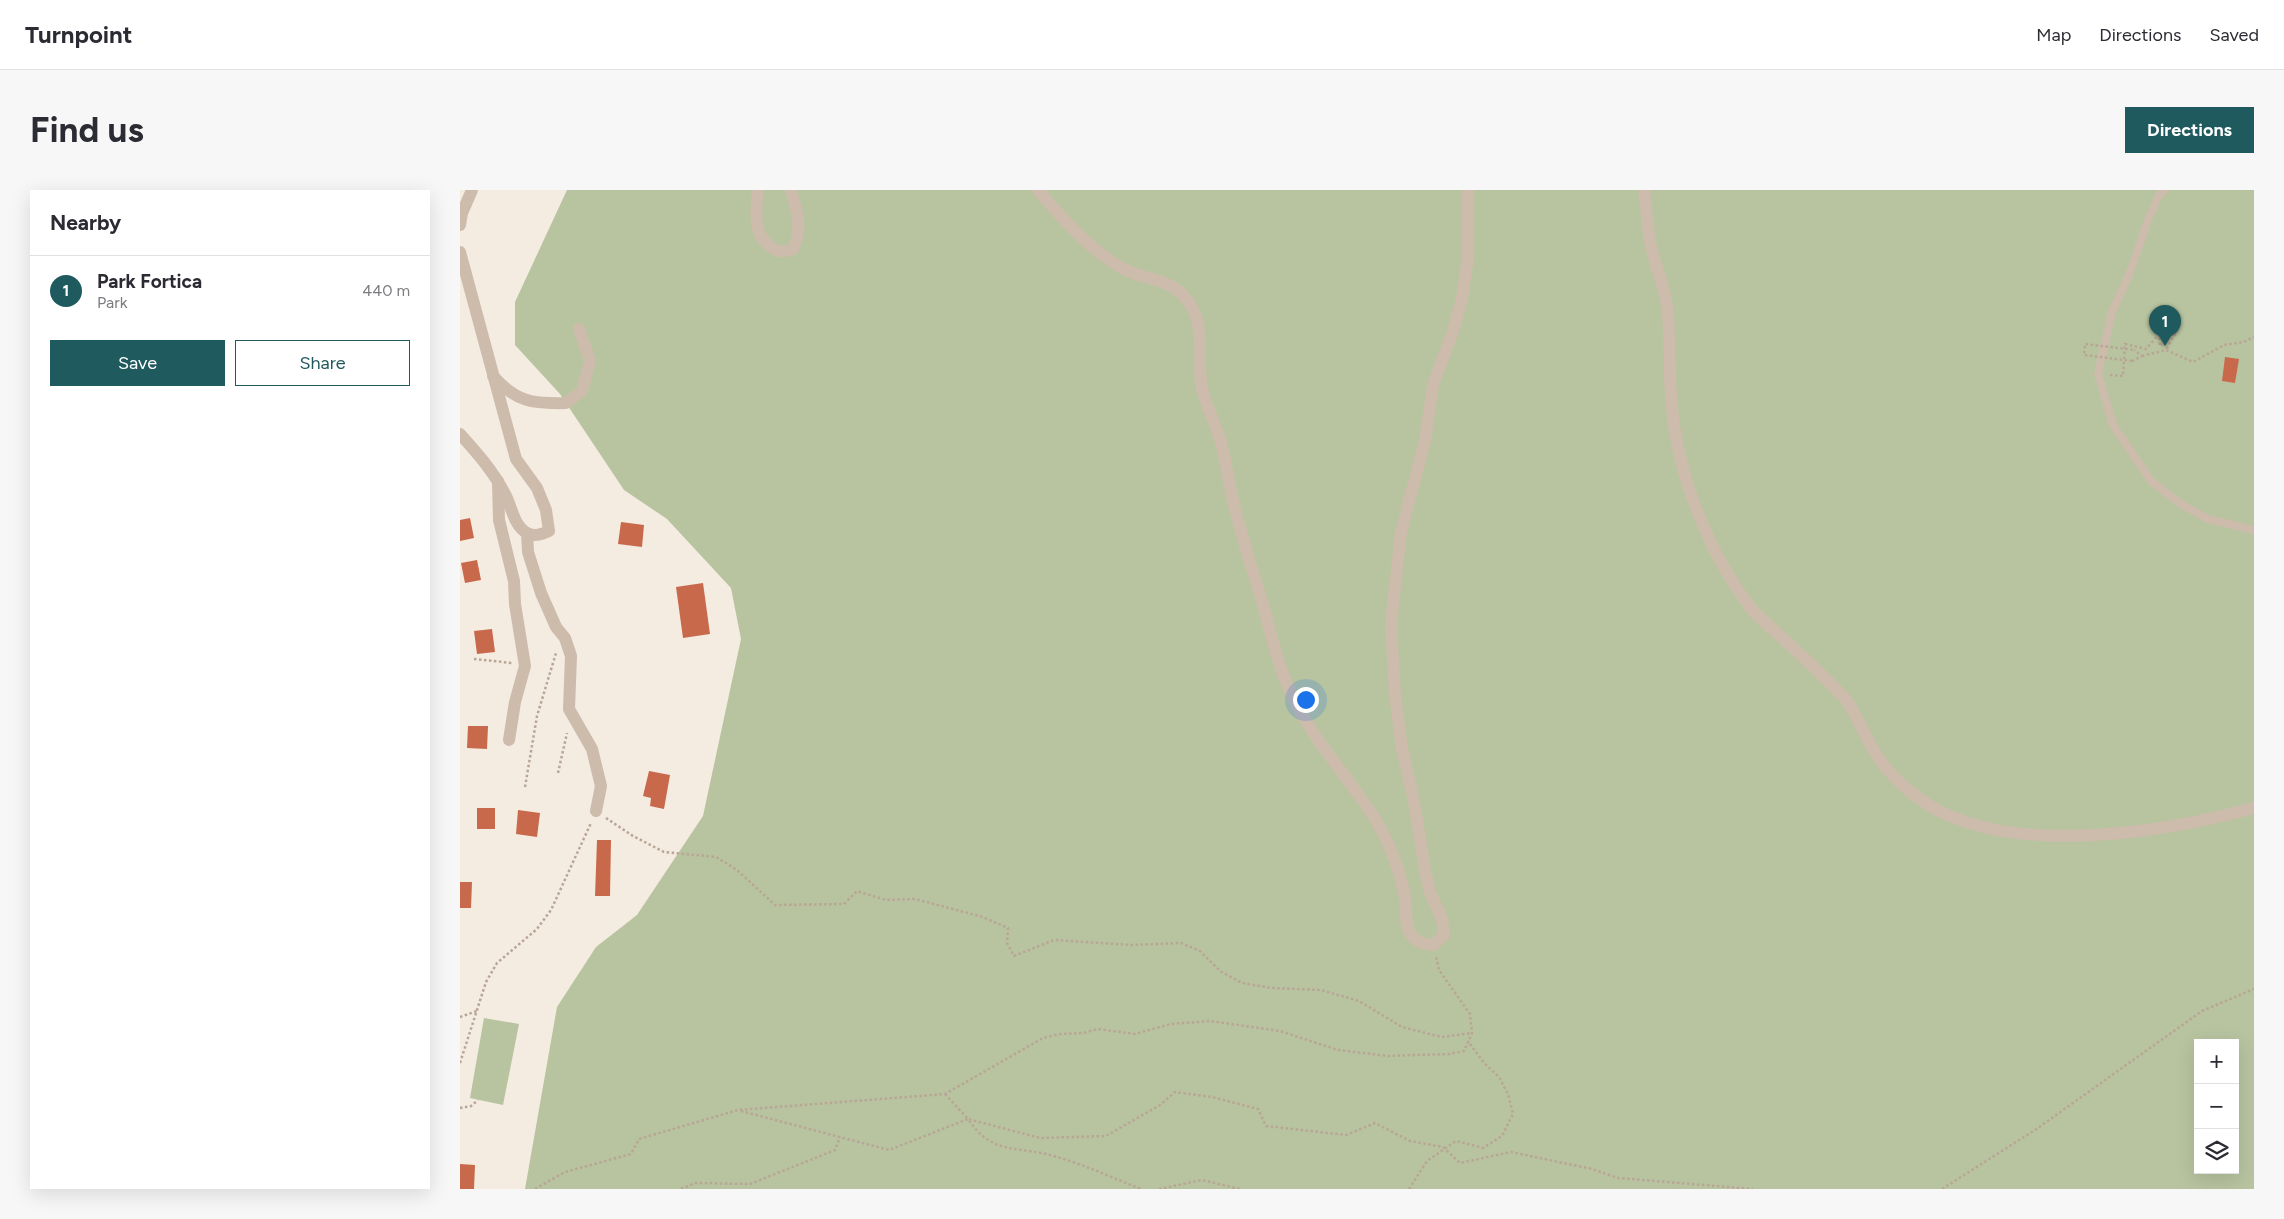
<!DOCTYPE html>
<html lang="en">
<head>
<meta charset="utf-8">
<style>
  :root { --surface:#fff; --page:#f7f7f7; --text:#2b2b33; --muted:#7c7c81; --line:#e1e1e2; --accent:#1f5a5e }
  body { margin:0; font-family:Figtree,sans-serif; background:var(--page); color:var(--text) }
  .controls { position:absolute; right:15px; bottom:15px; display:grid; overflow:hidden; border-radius:0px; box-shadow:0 5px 20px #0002 }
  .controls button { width:45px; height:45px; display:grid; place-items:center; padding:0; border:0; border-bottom:1px solid var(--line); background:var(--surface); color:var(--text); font:25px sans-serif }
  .you { position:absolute; left:845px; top:509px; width:18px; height:18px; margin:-12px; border:4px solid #fff; border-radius:50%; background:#1a73e8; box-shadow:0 0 0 8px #1a73e833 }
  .badge { display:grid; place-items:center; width:32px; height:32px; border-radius:50%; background:var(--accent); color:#fff; font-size:16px; font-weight:700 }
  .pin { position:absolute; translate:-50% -41px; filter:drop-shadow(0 1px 2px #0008) }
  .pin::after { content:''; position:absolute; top:26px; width:18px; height:15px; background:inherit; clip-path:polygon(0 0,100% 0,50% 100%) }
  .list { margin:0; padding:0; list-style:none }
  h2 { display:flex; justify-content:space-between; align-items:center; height:65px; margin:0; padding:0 20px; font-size:21px }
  h2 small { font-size:16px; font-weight:400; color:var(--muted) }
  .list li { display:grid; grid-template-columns:32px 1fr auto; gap:15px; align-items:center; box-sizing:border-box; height:70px; padding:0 20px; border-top:1px solid var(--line) }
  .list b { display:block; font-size:19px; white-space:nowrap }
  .list p { margin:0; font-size:16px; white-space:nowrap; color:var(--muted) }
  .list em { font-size:16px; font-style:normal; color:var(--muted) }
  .actions { display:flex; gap:10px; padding:15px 20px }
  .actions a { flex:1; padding:11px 0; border:1px solid var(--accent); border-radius:0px; text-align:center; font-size:18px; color:var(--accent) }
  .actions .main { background:var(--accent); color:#fff }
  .icon { flex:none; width:28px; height:28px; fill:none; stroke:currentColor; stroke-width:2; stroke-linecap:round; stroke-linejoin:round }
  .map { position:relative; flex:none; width:1794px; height:999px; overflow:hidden; border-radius:0px }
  header { display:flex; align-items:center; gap:30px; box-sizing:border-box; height:70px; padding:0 25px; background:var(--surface); border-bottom:1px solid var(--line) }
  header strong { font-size:24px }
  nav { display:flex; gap:28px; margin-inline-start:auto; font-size:18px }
  .intro { display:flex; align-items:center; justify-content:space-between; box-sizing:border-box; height:120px; padding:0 30px }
  h1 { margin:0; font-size:35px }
  .button { padding:12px 22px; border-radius:0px; background:var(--accent); color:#fff; font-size:18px; font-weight:700 }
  main { display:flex; gap:30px; padding:0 30px }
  aside { flex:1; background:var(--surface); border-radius:0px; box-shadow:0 5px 20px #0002 }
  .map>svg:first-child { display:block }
</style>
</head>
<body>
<header>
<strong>Turnpoint</strong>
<nav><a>Map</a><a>Directions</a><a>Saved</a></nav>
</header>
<div class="intro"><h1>Find us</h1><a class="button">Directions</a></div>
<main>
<aside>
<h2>Nearby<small></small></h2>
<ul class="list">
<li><span class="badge">1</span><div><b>Park Fortica</b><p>Park</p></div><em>440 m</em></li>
</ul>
<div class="actions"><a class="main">Save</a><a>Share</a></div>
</aside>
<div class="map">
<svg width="1794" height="999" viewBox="0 0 1794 999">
  <rect width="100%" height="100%" fill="#f4ebe1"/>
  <g fill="#b8c4a0" fill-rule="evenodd">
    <path d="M 107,0 L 1794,0 L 1794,999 L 65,999 L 97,817 L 136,757 L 177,725 L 243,626 L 281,449 L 271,398 L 207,329 L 164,300 L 100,204 L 55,155 L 55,112 ZM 1738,853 L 1775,853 L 1775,980 L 1738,980 Z"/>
    <path d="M 24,828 L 59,834 L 43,915 L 10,908 Z"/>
  </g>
  <g fill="#c8694b">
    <path d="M 1765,167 L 1779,169 L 1775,193 L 1762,191 Z"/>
    <path d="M 10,328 L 14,348 L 0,351 L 0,330 Z"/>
    <path d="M 161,332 L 184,335 L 182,357 L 158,354 Z"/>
    <path d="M 17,370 L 21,390 L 5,393 L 1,373 Z"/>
    <path d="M 243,393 L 250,444 L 223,448 L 216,397 Z"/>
    <path d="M 32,439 L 35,462 L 17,464 L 14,441 Z"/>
    <path d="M 8,536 L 28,536 L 27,559 L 7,558 Z"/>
    <path d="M 189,581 L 210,585 L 204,619 L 190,616 L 191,608 L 183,606 Z"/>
    <rect x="17" y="618" width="18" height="21"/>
    <path d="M 58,620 L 80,623 L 77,647 L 56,644 Z"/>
    <path d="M 137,650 L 151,650 L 150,706 L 135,706 Z"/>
    <path d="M 0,692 L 12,692 L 11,718 L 0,718 Z"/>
    <path d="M 0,974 L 15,975 L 14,999 L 0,999 Z"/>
  </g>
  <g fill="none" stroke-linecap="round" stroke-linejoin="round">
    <g stroke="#b9a596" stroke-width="2.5" stroke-dasharray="2.5 2.5" stroke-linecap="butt">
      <path d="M 1682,166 L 1706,160 L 1733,172 L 1764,155 L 1784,152 L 1794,147"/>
      <path d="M 1672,171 L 1682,166 L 1674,160"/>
      <path d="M 1650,185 L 1663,186 L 1665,154 L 1686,159 L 1699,144 L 1699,156 L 1717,141 L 1706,160"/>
      <path d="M 14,469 L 52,473"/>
      <path d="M 98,583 L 107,543"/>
      <path d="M 65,597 L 77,526 L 96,463"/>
      <path d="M 146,628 L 173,646 L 204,662 L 256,667 L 277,680 L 315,715 L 384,714 L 397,701 L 426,710 L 455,709 L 523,727 L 548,738 L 547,753 L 554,766 L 594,750 L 671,755 L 721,753 L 740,761 L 760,781 L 782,793 L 812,798 L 861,800 L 899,811 L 942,837 L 982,847 L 1012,843"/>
      <path d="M 0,827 L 17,821"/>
      <path d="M 0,873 L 26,792 L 37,773 L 77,739 L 91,720 L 131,633"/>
      <path d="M 485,904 L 508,929 L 580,948 L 646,946 L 700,915 L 715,902 L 752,907 L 798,919 L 806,936 L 886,945 L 915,933 L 950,951 L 983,957 L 1000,973 L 1051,962 L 1132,979 L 1158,988 L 1293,999"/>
      <path d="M 0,918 L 11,916 L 18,910"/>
      <path d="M 281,921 L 429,960 L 508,929 C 533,967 560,955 597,967 C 625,975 653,988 681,999"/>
      <path d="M 75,999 L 105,982 L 171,964 L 179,949 L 278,920 L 485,904 L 583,848 L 600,844 L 623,843 L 638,839 L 675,844 L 711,834 L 750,831 L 820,841 L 878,860 L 928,866 L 989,864 L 1004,861 L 1012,843 L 1010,824 L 979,780 L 976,766"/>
      <path d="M 221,999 L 235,993 L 290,994 L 375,960 L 380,947"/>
      <path d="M 699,999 L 742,990 L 780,999"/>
      <path d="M 949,999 L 967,971 L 996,951 L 1023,958 L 1042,946 L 1053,924 L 1048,904 L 1039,887 L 1024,873 L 1008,851"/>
      <path d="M 1482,999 L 1575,940 L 1742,821 L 1794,799"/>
    </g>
    <path stroke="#cdbbac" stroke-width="8" d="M 1705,0 L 1699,5 L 1688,30 L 1669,85 L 1652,122 L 1638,184 L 1653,235 L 1691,291 L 1721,314 L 1748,329 L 1794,340"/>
    <g stroke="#cdbbac" stroke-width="12">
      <path d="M 33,186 C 56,212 73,214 106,213 L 122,201 L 130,171 L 119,139"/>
      <path d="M 38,291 L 39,330 L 54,391 L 55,414 L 65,476 L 55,512 L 49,550"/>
      <path d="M 67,343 L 68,362 L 81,403 L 96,437 L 105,448 L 111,466 L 109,519 L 132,559 L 141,596 L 136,621"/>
    </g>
    <g stroke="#cdbbac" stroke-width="12">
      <path d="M 298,0 C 296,21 292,44 311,57 C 318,63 325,62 333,59 C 343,38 337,22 331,0"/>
      <path d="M 578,0 C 602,28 628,58 660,77 C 683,91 709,86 727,110 C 747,135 736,169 742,198 C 746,218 758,237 762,257 C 767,276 769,296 774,315 C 782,348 793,381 803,415 C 810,441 816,467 826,492 C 847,545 888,585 917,632 C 931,656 940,681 945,708 C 947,720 944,732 950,743 C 955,752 964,754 973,755 L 984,745 L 982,729 L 970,702 L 965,680 L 954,611 L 942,559 L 935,505 L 931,434 L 941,342 L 965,251 L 973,195 L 993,141 L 1002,108 L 1008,68 L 1008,0"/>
      <path d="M 1184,0 C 1187,20 1187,41 1192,60 C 1196,78 1204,96 1207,115 C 1211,149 1208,183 1212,217 C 1218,288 1250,366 1294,422 C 1317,443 1340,464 1363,486 C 1370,494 1380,502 1387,511 C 1398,527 1405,547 1416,564 C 1425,579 1442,596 1457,607 C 1540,670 1700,643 1794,618"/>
      <path d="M 0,35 L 2,23 L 12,0"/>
      <path d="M 0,62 L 56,269 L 77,298 L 86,320 L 89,341 C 82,344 75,347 67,343 C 54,336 52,318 46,306 C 34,282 18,264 0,244"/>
    </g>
    <path stroke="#b9a596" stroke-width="2.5" stroke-dasharray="2.5 2.5" stroke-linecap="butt" d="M 1672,171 L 1624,165 L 1625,154 L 1674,160"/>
  </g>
</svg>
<div class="controls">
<button>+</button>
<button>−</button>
<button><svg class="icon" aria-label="layers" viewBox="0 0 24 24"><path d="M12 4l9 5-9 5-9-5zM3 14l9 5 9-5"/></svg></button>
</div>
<div class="you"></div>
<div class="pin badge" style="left:1705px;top:156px">1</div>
</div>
</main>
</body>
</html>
